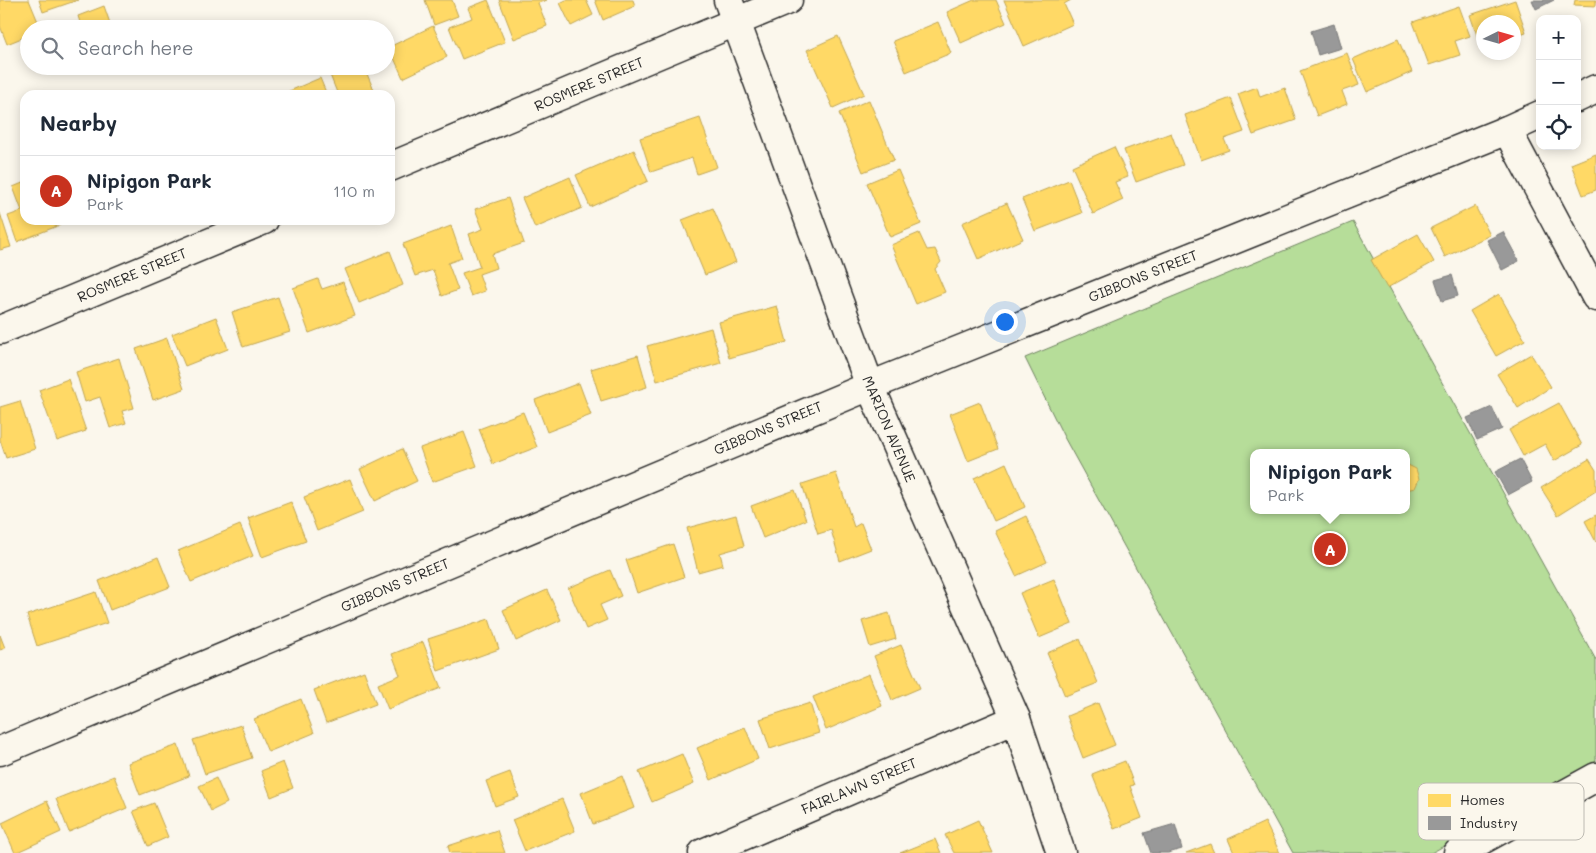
<!DOCTYPE html>
<html lang="en">
<head>
<meta charset="utf-8">
<style>
  :root { --surface:#fff; --page:#f2f2f3; --text:#1f2937; --muted:#747a83; --line:#e0e1e3; --accent:#c8321e }
  body { margin:0; font-family:Mali,sans-serif; background:var(--page); color:var(--text) }
  .controls { position:absolute; right:15px; top:15px; display:grid; overflow:hidden; border-radius:10px; box-shadow:0 2px 12px #0003 }
  .controls button { width:45px; height:45px; display:grid; place-items:center; padding:0; border:0; border-bottom:1px solid var(--line); background:var(--surface); color:var(--text); font:25px sans-serif }
  .compass { position:absolute; left:1476px; top:15px; width:45px; height:45px; border-radius:50%; background:var(--surface); box-shadow:0 2px 12px #0003; rotate:85deg }
  .you { position:absolute; left:1004px; top:321px; width:18px; height:18px; margin:-12px; border:4px solid #fff; border-radius:50%; background:#1a73e8; box-shadow:0 0 0 8px #1a73e833 }
  .badge { display:grid; place-items:center; width:32px; height:32px; border-radius:50%; background:var(--accent); color:#fff; font-size:16px; font-weight:700 }
  .pin { position:absolute; translate:-50% -50%; border:2px solid #fff; box-shadow:0 1px 5px #0006 }
  .popup { position:absolute; left:1250px; top:449px; width:160px; height:65px; box-sizing:border-box; display:grid; place-content:center; border-radius:10px; background:var(--surface); filter:drop-shadow(0 1px 4px #0005); font-size:16px; white-space:nowrap; color:var(--muted) }
  .popup b { font-size:19px; color:var(--text) }
  .popup::after { content:''; position:absolute; left:50%; top:100%; margin-left:-10px; border:10px solid transparent; border-top-color:var(--surface) }
  .list { margin:0; padding:0; list-style:none }
  h2 { display:flex; justify-content:space-between; align-items:center; height:65px; margin:0; padding:0 20px; font-size:21px }
  h2 small { font-size:16px; font-weight:400; color:var(--muted) }
  .list li { display:grid; grid-template-columns:32px 1fr auto; gap:15px; align-items:center; box-sizing:border-box; height:70px; padding:0 20px; border-top:1px solid var(--line) }
  .list b { display:block; font-size:19px; white-space:nowrap }
  .list p { margin:0; font-size:16px; white-space:nowrap; color:var(--muted) }
  .list em { font-size:16px; font-style:normal; color:var(--muted) }
  .icon { flex:none; width:28px; height:28px; fill:none; stroke:currentColor; stroke-width:2; stroke-linecap:round; stroke-linejoin:round }
  .map { position:relative; flex:none; width:1596px; height:853px; overflow:hidden }
  .search { position:absolute; background:var(--surface); box-shadow:0 2px 12px #0003; left:20px; top:20px; width:375px; height:55px; display:flex; align-items:center; gap:12px; box-sizing:border-box; padding:0 18px; border-radius:28px; color:var(--muted); font-size:19px }
  .panel { position:absolute; background:var(--surface); box-shadow:0 2px 12px #0003; left:20px; top:90px; width:375px; height:135px; border-radius:15px }
  .map>svg:first-child { display:block }
</style>
</head>
<body>
<div class="map">
<svg width="1596" height="853" viewBox="0 0 1596 853">
  <rect width="100%" height="100%" fill="#fbf7ec"/>
  <filter id="ink" filterUnits="userSpaceOnUse"><feTurbulence type="fractalNoise" baseFrequency=".02" numOctaves="2"/><feDisplacementMap in="SourceGraphic" scale="10" xChannelSelector="R" yChannelSelector="G"/><feConvolveMatrix kernelMatrix="1 2 1 2 8 2 1 2 1" color-interpolation-filters="sRGB"/></filter>
  <g filter="url(#ink)">
    <path fill="#b6dd99" stroke="#708462" fill-rule="evenodd" d="M 1353,222 L 1596,660 L 1596,763 L 1431,853 L 1293,853 L 1064,437 L 1025,358 ZM 1254,453 L 1406,453 L 1406,510 L 1254,510 Z"/>
    <g fill="#ffd966" stroke="#bfa554">
      <path d="M 0,0 L 29,0 L 41,29 L 29,29 L 29,35 L 7,44 L 0,26 Z"/>
      <path d="M 39,0 L 78,0 L 43,12 Z"/>
      <path d="M 425,0 L 452,0 L 458,16 L 434,25 Z"/>
      <path d="M 488,0 L 505,42 L 462,59 L 449,27 L 472,18 L 468,8 Z"/>
      <path d="M 499,0 L 547,0 L 538,3 L 547,26 L 514,39 Z"/>
      <path d="M 566,0 L 586,0 L 593,15 L 571,26 L 560,3 Z"/>
      <path d="M 595,0 L 633,0 L 635,6 L 603,20 Z"/>
      <path d="M 974,0 L 996,0 L 1006,23 L 961,43 L 947,12 Z"/>
      <path d="M 1004,0 L 1071,0 L 1064,4 L 1073,24 L 1024,46 Z"/>
      <path d="M 1515,0 L 1526,32 L 1514,36 L 1514,22 L 1484,22 L 1484,46 L 1481,47 L 1470,15 Z"/>
      <path d="M 1575,0 L 1596,0 L 1596,6 L 1574,5 Z"/>
      <path d="M 104,6 L 112,29 L 82,29 L 78,16 Z"/>
      <path d="M 1459,6 L 1470,36 L 1455,41 L 1460,55 L 1429,65 L 1413,22 Z"/>
      <path d="M 938,22 L 951,53 L 906,72 L 893,41 Z"/>
      <path d="M 433,26 L 447,57 L 403,78 L 389,47 Z"/>
      <path d="M 838,36 L 864,94 L 833,108 L 807,50 Z"/>
      <path d="M 1398,39 L 1412,72 L 1367,92 L 1353,59 Z"/>
      <path d="M 1347,53 L 1359,85 L 1342,91 L 1347,104 L 1317,116 L 1300,71 Z"/>
      <path d="M 337,66 L 378,66 L 379,70 L 367,74 L 376,95 L 338,95 L 328,70 Z"/>
      <path d="M 320,78 L 327,95 L 280,95 Z"/>
      <path d="M 1257,87 L 1260,97 L 1285,88 L 1296,120 L 1253,135 L 1238,94 Z"/>
      <path d="M 1231,98 L 1244,132 L 1224,139 L 1229,150 L 1201,160 L 1185,115 Z"/>
      <path d="M 869,100 L 894,160 L 863,172 L 839,113 Z"/>
      <path d="M 700,118 L 717,167 L 697,174 L 692,158 L 651,172 L 640,138 Z"/>
      <path d="M 1171,133 L 1183,165 L 1136,182 L 1124,150 Z"/>
      <path d="M 1114,147 L 1128,177 L 1115,182 L 1123,200 L 1093,214 L 1072,166 Z"/>
      <path d="M 634,150 L 648,181 L 590,207 L 576,175 Z"/>
      <path d="M 1596,154 L 1596,190 L 1583,195 L 1571,164 Z"/>
      <path d="M 898,170 L 921,224 L 890,237 L 867,183 Z"/>
      <path d="M 570,177 L 582,208 L 535,228 L 522,198 Z"/>
      <path d="M 1069,180 L 1082,213 L 1035,231 L 1022,199 Z"/>
      <path d="M 25,182 L 25,220 L 58,220 L 60,225 L 17,242 L 8,216 L 22,211 L 13,187 Z"/>
      <path d="M 508,198 L 524,243 L 492,254 L 496,268 L 479,274 L 485,291 L 471,296 L 462,273 L 480,267 L 469,234 L 483,229 L 475,209 Z"/>
      <path d="M 1007,203 L 1023,239 L 978,259 L 962,223 Z"/>
      <path d="M 1475,206 L 1490,235 L 1445,257 L 1431,228 Z"/>
      <path d="M 713,208 L 736,262 L 705,275 L 682,220 Z"/>
      <path d="M 0,213 L 11,247 L 0,250 Z"/>
      <path d="M 451,226 L 462,258 L 448,263 L 458,290 L 442,296 L 433,270 L 415,276 L 403,244 Z"/>
      <path d="M 919,233 L 927,250 L 935,249 L 941,262 L 935,269 L 945,292 L 916,304 L 891,245 Z"/>
      <path d="M 1418,234 L 1434,262 L 1387,288 L 1371,260 Z"/>
      <path d="M 390,251 L 403,285 L 359,303 L 345,269 Z"/>
      <path d="M 318,279 L 322,289 L 343,282 L 355,316 L 309,333 L 293,288 Z"/>
      <path d="M 1499,294 L 1525,340 L 1496,356 L 1470,311 Z"/>
      <path d="M 278,297 L 290,332 L 243,347 L 232,312 Z"/>
      <path d="M 777,306 L 787,342 L 729,358 L 719,322 Z"/>
      <path d="M 216,317 L 228,349 L 185,366 L 172,334 Z"/>
      <path d="M 711,328 L 721,363 L 657,381 L 647,346 Z"/>
      <path d="M 167,338 L 184,389 L 153,400 L 136,349 Z"/>
      <path d="M 1531,354 L 1551,387 L 1518,408 L 1497,374 Z"/>
      <path d="M 638,355 L 647,387 L 601,401 L 591,369 Z"/>
      <path d="M 119,358 L 134,408 L 122,411 L 126,423 L 110,428 L 100,397 L 85,402 L 76,372 Z"/>
      <path d="M 68,379 L 86,431 L 57,441 L 39,390 Z"/>
      <path d="M 579,383 L 591,415 L 547,432 L 535,400 Z"/>
      <path d="M 20,401 L 35,449 L 6,458 L 0,440 L 0,407 Z"/>
      <path d="M 980,402 L 998,449 L 968,461 L 950,414 Z"/>
      <path d="M 1559,403 L 1582,445 L 1554,461 L 1545,444 L 1523,456 L 1509,430 Z"/>
      <path d="M 523,412 L 537,447 L 493,464 L 479,429 Z"/>
      <path d="M 464,432 L 477,466 L 432,482 L 420,448 Z"/>
      <path d="M 402,449 L 417,481 L 375,501 L 360,469 Z"/>
      <path d="M 1589,459 L 1596,470 L 1596,491 L 1558,515 L 1541,488 Z"/>
      <path d="M 1006,463 L 1025,507 L 994,521 L 974,478 Z"/>
      <path d="M 1408,465 L 1416,469 L 1419,479 L 1415,488 L 1406,490 L 1406,466 Z"/>
      <path d="M 836,473 L 854,527 L 861,523 L 871,549 L 840,561 L 831,530 L 818,534 L 802,484 Z"/>
      <path d="M 350,479 L 363,512 L 317,531 L 304,497 Z"/>
      <path d="M 795,490 L 806,520 L 763,538 L 751,506 Z"/>
      <path d="M 291,502 L 306,541 L 262,557 L 248,518 Z"/>
      <path d="M 736,515 L 744,546 L 720,553 L 723,565 L 698,572 L 687,528 Z"/>
      <path d="M 1596,515 L 1596,542 L 1585,521 Z"/>
      <path d="M 1026,516 L 1047,562 L 1016,576 L 995,531 Z"/>
      <path d="M 240,525 L 253,556 L 191,582 L 178,551 Z"/>
      <path d="M 673,544 L 684,577 L 637,593 L 626,560 Z"/>
      <path d="M 158,557 L 170,587 L 110,610 L 99,581 Z"/>
      <path d="M 610,570 L 621,596 L 600,605 L 607,620 L 586,629 L 568,588 Z"/>
      <path d="M 1054,579 L 1072,624 L 1039,638 L 1020,593 Z"/>
      <path d="M 547,590 L 561,620 L 516,641 L 503,610 Z"/>
      <path d="M 96,592 L 107,623 L 37,646 L 27,615 Z"/>
      <path d="M 889,613 L 896,639 L 870,647 L 862,621 Z"/>
      <path d="M 489,619 L 499,649 L 438,671 L 428,639 Z"/>
      <path d="M 0,635 L 5,648 L 0,650 Z"/>
      <path d="M 1080,639 L 1098,683 L 1065,696 L 1047,653 Z"/>
      <path d="M 423,642 L 441,688 L 388,709 L 378,684 L 400,675 L 392,654 Z"/>
      <path d="M 901,645 L 920,688 L 892,700 L 874,656 Z"/>
      <path d="M 364,671 L 376,704 L 326,723 L 314,690 Z"/>
      <path d="M 869,674 L 882,706 L 826,730 L 813,697 Z"/>
      <path d="M 301,699 L 314,733 L 268,752 L 254,719 Z"/>
      <path d="M 810,703 L 819,733 L 770,749 L 760,719 Z"/>
      <path d="M 1098,703 L 1115,745 L 1083,758 L 1067,716 Z"/>
      <path d="M 241,725 L 252,758 L 205,774 L 193,740 Z"/>
      <path d="M 745,727 L 758,759 L 711,780 L 697,748 Z"/>
      <path d="M 178,745 L 189,776 L 140,795 L 128,763 Z"/>
      <path d="M 682,754 L 694,784 L 652,802 L 639,772 Z"/>
      <path d="M 1125,761 L 1134,785 L 1130,786 L 1142,818 L 1114,829 L 1092,774 Z"/>
      <path d="M 283,762 L 293,788 L 271,797 L 261,771 Z"/>
      <path d="M 510,772 L 519,797 L 495,806 L 486,781 Z"/>
      <path d="M 114,776 L 127,808 L 69,832 L 56,799 Z"/>
      <path d="M 622,776 L 634,808 L 593,824 L 581,793 Z"/>
      <path d="M 216,778 L 227,803 L 211,811 L 199,786 Z"/>
      <path d="M 562,799 L 575,831 L 525,851 L 512,820 Z"/>
      <path d="M 47,801 L 61,832 L 15,853 L 2,823 Z"/>
      <path d="M 154,803 L 168,837 L 148,846 L 133,811 Z"/>
      <path d="M 978,820 L 993,853 L 954,853 L 945,835 Z"/>
      <path d="M 1265,822 L 1280,853 L 1234,853 L 1228,839 Z"/>
      <path d="M 497,830 L 505,853 L 450,853 L 448,846 Z"/>
      <path d="M 935,839 L 941,853 L 900,853 Z"/>
      <path d="M 1210,844 L 1214,853 L 1186,853 Z"/>
    </g>
    <g fill="#999" stroke="#787878">
      <path d="M 1532,0 L 1554,0 L 1536,9 Z"/>
      <path d="M 1334,24 L 1341,48 L 1318,55 L 1311,31 Z"/>
      <path d="M 1503,232 L 1519,261 L 1502,270 L 1487,240 Z"/>
      <path d="M 1452,275 L 1458,296 L 1442,301 L 1435,280 Z"/>
      <path d="M 1492,407 L 1502,429 L 1477,440 L 1467,418 Z"/>
      <path d="M 1520,459 L 1532,482 L 1508,495 L 1495,472 Z"/>
      <path d="M 1175,824 L 1182,849 L 1168,853 L 1151,853 L 1144,833 Z"/>
    </g>
    <g fill="none" stroke-linecap="round" stroke-linejoin="round">
      <g stroke="#2b2b2b" stroke-width="31">
        <g id="minor">
          <path d="M 728,0 L 870,386 L 1016,719 L 1061,853"/>
          <path d="M 1577,98 L 1596,89"/>
          <path d="M 1507,130 L 1596,297"/>
          <path d="M 390,167 L 788,0"/>
          <path d="M 0,330 L 264,220"/>
          <path d="M 0,751 L 870,386 L 1507,130 L 1540,115"/>
          <path d="M 703,853 L 1016,719"/>
          <path d="M 1458,853 L 1596,777"/>
        </g>
      </g>
      <use href="#minor" stroke="#fbf7ec" stroke-width="28"/>
    </g>
  </g>
  <g text-anchor="middle" stroke-width="5" stroke-linejoin="round" paint-order="stroke">
    <g font-size="14" fill="#2b2b2b" stroke="#fbf7ec">
      <text transform="translate(589 84) rotate(-23)" y="5">ROSMERE STREET</text>
      <text transform="translate(132 275) rotate(-23)" y="5">ROSMERE STREET</text>
      <text transform="translate(1143 276) rotate(-22)" y="5">GIBBONS STREET</text>
      <text transform="translate(768 428) rotate(-23)" y="5">GIBBONS STREET</text>
      <text transform="translate(889 429) rotate(67)" y="5">MARION AVENUE</text>
      <text transform="translate(395 585) rotate(-23)" y="5">GIBBONS STREET</text>
      <text transform="translate(859 786) rotate(-23)" y="5">FAIRLAWN STREET</text>
    </g>
  </g>
  <rect x="1418" y="783" width="166" height="57" rx="8" fill="#fbf7ec" stroke="#bdbab2" stroke-width="1"/>
  <rect x="1428" y="794" width="23" height="13" fill="#ffd966"/>
  <rect x="1428" y="816" width="23" height="14" fill="#999"/>
  <g font-size="14" fill="#2b2b2b">
    <text x="1460" y="805">Homes</text>
    <text x="1460" y="828">Industry</text>
  </g>
</svg>
<div class="controls">
<button>+</button>
<button>−</button>
<button><svg class="icon" aria-label="locate" viewBox="0 0 24 24"><circle cx="12" cy="12" r="6"/><path d="M12 2v4M12 18v4M2 12h4M18 12h4"/></svg></button>
</div>
<svg class="compass" viewBox="-18 -18 36 36"><path d="M0-13l5 13h-10z" fill="#e53935"/><path d="M0 13l5-13h-10z" fill="#747a83"/></svg>
<div class="you"></div>
<div class="pin badge" style="left:1330px;top:549px">A</div>
<div class="popup"><b>Nipigon Park</b>Park</div>
<div class="search"><svg class="icon" aria-label="search" viewBox="0 0 24 24"><circle cx="10" cy="10" r="6"/><path d="M15 15l6 6"/></svg>Search here</div>
<section class="panel">
<h2>Nearby<small></small></h2>
<ul class="list">
<li><span class="badge">A</span><div><b>Nipigon Park</b><p>Park</p></div><em>110 m</em></li>
</ul>
</section>
</div>
</body>
</html>
